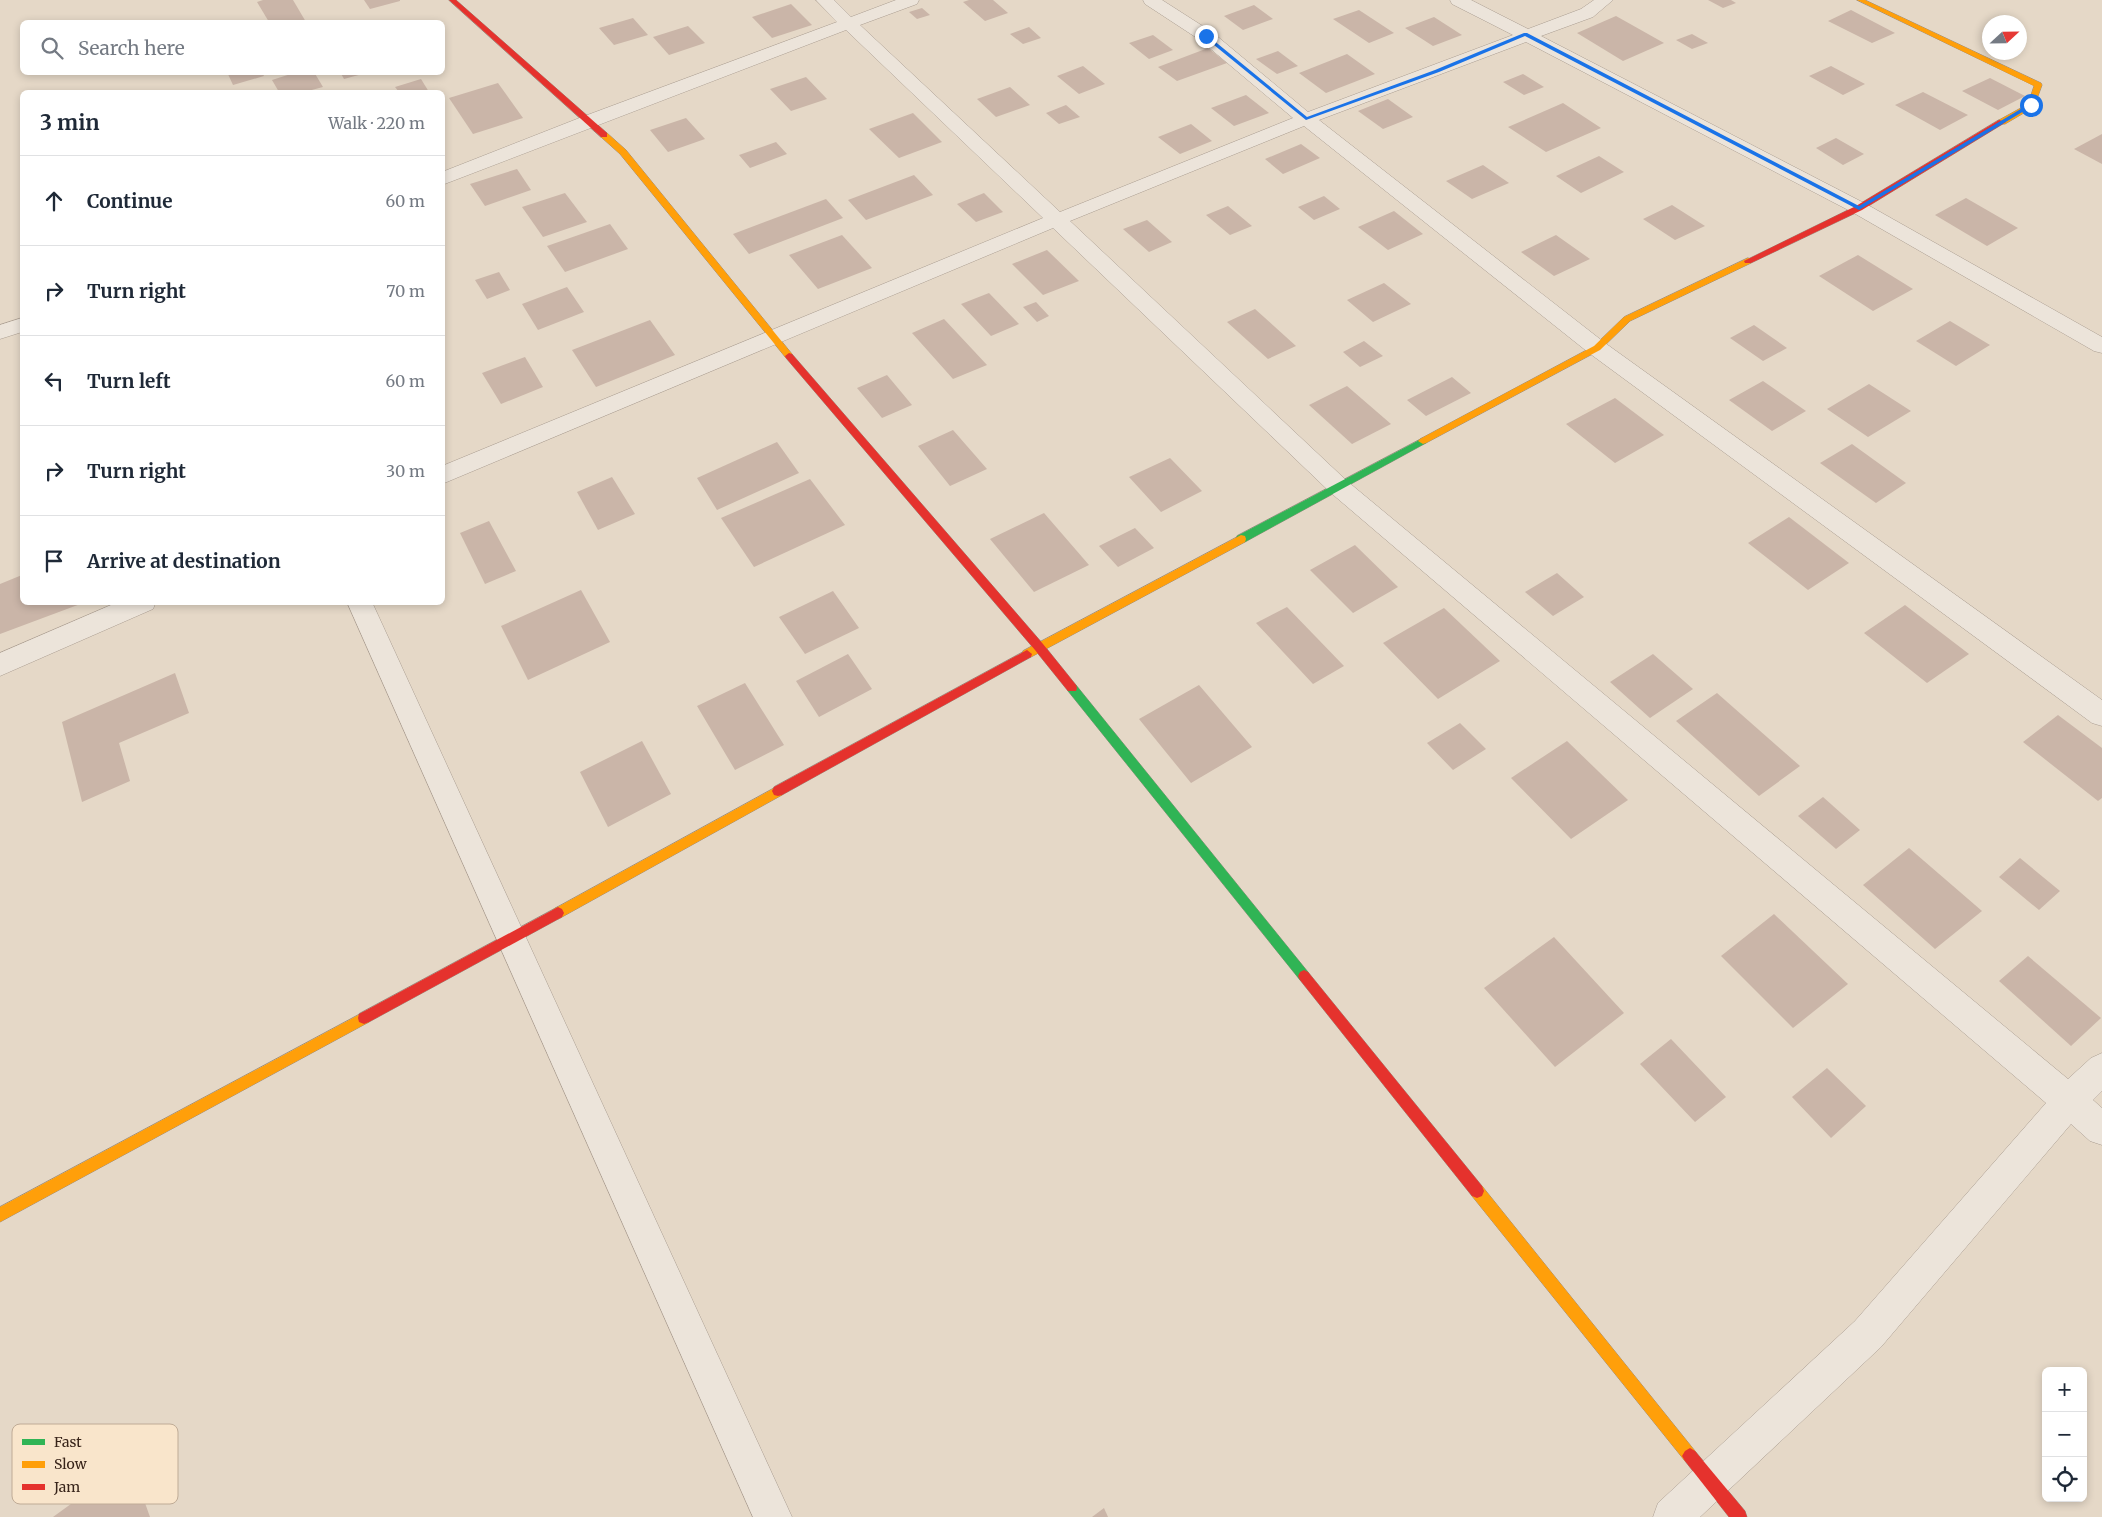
<!DOCTYPE html>
<html lang="en">
<head>
<meta charset="utf-8">
<style>
  :root { --surface:#fff; --page:#f2f2f3; --text:#1f2937; --muted:#747a83; --line:#e0e1e3 }
  body { margin:0; font-family:Merriweather,serif; background:var(--page); color:var(--text) }
  .controls { position:absolute; right:15px; bottom:15px; display:grid; overflow:hidden; border-radius:8px; box-shadow:0 2px 8px #0003 }
  .controls button { width:45px; height:45px; display:grid; place-items:center; padding:0; border:0; border-bottom:1px solid var(--line); background:var(--surface); color:var(--text); font:25px sans-serif }
  .compass { position:absolute; left:1982px; top:15px; width:45px; height:45px; border-radius:50%; background:var(--surface); box-shadow:0 2px 8px #0003; rotate:68deg }
  .stop { position:absolute; width:15px; height:15px; margin:-11px; border:4px solid #1a73e8; border-radius:50%; background:#fff }
  .stop.end { background:#1a73e8; border-color:#fff; box-shadow:0 1px 5px #0008 }
  .list { margin:0; padding:0; list-style:none }
  h2 { display:flex; justify-content:space-between; align-items:center; height:65px; margin:0; padding:0 20px; font-size:21px }
  h2 small { font-size:16px; font-weight:400; color:var(--muted) }
  .list li { display:grid; grid-template-columns:32px 1fr auto; gap:15px; align-items:center; box-sizing:border-box; height:90px; padding:0 20px; border-top:1px solid var(--line) }
  .list b { display:block; font-size:19px; white-space:nowrap }
  .list em { font-size:16px; font-style:normal; color:var(--muted) }
  .icon { flex:none; width:28px; height:28px; fill:none; stroke:currentColor; stroke-width:2; stroke-linecap:round; stroke-linejoin:round }
  .map { position:relative; flex:none; width:2102px; height:1517px; overflow:hidden }
  .search { position:absolute; background:var(--surface); box-shadow:0 2px 8px #0003; left:20px; top:20px; width:425px; height:55px; display:flex; align-items:center; gap:12px; box-sizing:border-box; padding:0 18px; border-radius:8px; color:var(--muted); font-size:19px }
  .panel { position:absolute; background:var(--surface); box-shadow:0 2px 8px #0003; left:20px; top:90px; width:425px; height:515px; border-radius:8px }
  .map>svg:first-child { display:block }
</style>
</head>
<body>
<div class="map">
<svg width="2102" height="1517" viewBox="0 0 2102 1517">
  <rect width="100%" height="100%" fill="#e5d8c7"/>
  <g fill="#cab5a8">
    <path d="M 263,0 L 293,0 L 306,22 L 269,22 L 257,2 Z"/>
    <path d="M 364,0 L 400,0 L 400,1 L 370,9 Z"/>
    <path d="M 969,0 L 993,0 L 1008,13 L 985,21 L 963,2 Z"/>
    <path d="M 1708,0 L 1731,0 L 1736,3 L 1723,8 Z"/>
    <path d="M 791,4 L 812,25 L 772,38 L 752,17 Z"/>
    <path d="M 1254,5 L 1273,19 L 1243,30 L 1224,16 Z"/>
    <path d="M 922,8 L 930,15 L 917,19 L 909,12 Z"/>
    <path d="M 1359,10 L 1394,33 L 1369,43 L 1333,19 Z"/>
    <path d="M 1851,10 L 1895,33 L 1872,43 L 1828,21 Z"/>
    <path d="M 1616,16 L 1664,43 L 1623,61 L 1577,33 Z"/>
    <path d="M 1434,17 L 1462,35 L 1433,46 L 1405,28 Z"/>
    <path d="M 633,18 L 648,35 L 614,45 L 599,28 Z"/>
    <path d="M 688,26 L 705,43 L 669,55 L 653,37 Z"/>
    <path d="M 1029,27 L 1041,38 L 1023,44 L 1010,34 Z"/>
    <path d="M 1692,34 L 1708,43 L 1692,49 L 1676,40 Z"/>
    <path d="M 1153,35 L 1173,50 L 1149,59 L 1129,43 Z"/>
    <path d="M 1208,48 L 1227,63 L 1177,81 L 1158,67 Z"/>
    <path d="M 1278,51 L 1298,66 L 1277,74 L 1256,59 Z"/>
    <path d="M 1347,54 L 1375,74 L 1326,93 L 1299,73 Z"/>
    <path d="M 1083,66 L 1105,84 L 1079,94 L 1057,76 Z"/>
    <path d="M 1831,66 L 1865,84 L 1843,95 L 1809,76 Z"/>
    <path d="M 227,72 L 262,72 L 264,76 L 233,85 Z"/>
    <path d="M 297,72 L 314,72 L 323,87 L 304,92 L 279,92 L 272,80 Z"/>
    <path d="M 340,72 L 366,72 L 366,73 L 344,79 Z"/>
    <path d="M 1523,74 L 1544,87 L 1524,95 L 1503,82 Z"/>
    <path d="M 806,77 L 827,99 L 791,111 L 770,89 Z"/>
    <path d="M 1990,78 L 2025,96 L 1998,110 L 1962,91 Z"/>
    <path d="M 421,79 L 429,92 L 399,92 L 395,87 Z"/>
    <path d="M 498,83 L 523,118 L 473,134 L 449,98 Z"/>
    <path d="M 1010,87 L 1030,105 L 996,117 L 977,99 Z"/>
    <path d="M 1923,92 L 1968,115 L 1940,130 L 1895,105 Z"/>
    <path d="M 1246,95 L 1269,113 L 1234,126 L 1211,108 Z"/>
    <path d="M 1388,99 L 1413,117 L 1383,129 L 1358,111 Z"/>
    <path d="M 1563,103 L 1601,128 L 1546,152 L 1508,127 Z"/>
    <path d="M 1066,105 L 1080,117 L 1059,124 L 1046,113 Z"/>
    <path d="M 913,113 L 942,142 L 899,158 L 869,129 Z"/>
    <path d="M 686,118 L 705,139 L 668,152 L 650,130 Z"/>
    <path d="M 1191,124 L 1212,141 L 1180,154 L 1158,137 Z"/>
    <path d="M 2102,134 L 2102,164 L 2074,149 Z"/>
    <path d="M 1836,138 L 1864,154 L 1843,165 L 1816,148 Z"/>
    <path d="M 776,142 L 787,154 L 750,168 L 739,155 Z"/>
    <path d="M 1301,144 L 1320,158 L 1283,174 L 1265,159 Z"/>
    <path d="M 1599,156 L 1624,172 L 1581,193 L 1556,176 Z"/>
    <path d="M 1483,165 L 1509,183 L 1472,199 L 1446,181 Z"/>
    <path d="M 517,169 L 531,190 L 485,206 L 470,184 Z"/>
    <path d="M 914,175 L 933,195 L 866,220 L 848,200 Z"/>
    <path d="M 565,193 L 587,222 L 543,237 L 522,207 Z"/>
    <path d="M 984,193 L 1003,212 L 976,222 L 957,204 Z"/>
    <path d="M 1324,196 L 1340,209 L 1314,220 L 1298,207 Z"/>
    <path d="M 1966,198 L 2018,228 L 1987,246 L 1935,215 Z"/>
    <path d="M 826,199 L 843,218 L 749,254 L 733,234 Z"/>
    <path d="M 1672,205 L 1705,226 L 1675,240 L 1643,219 Z"/>
    <path d="M 1228,206 L 1252,226 L 1230,235 L 1206,215 Z"/>
    <path d="M 1394,211 L 1423,234 L 1388,250 L 1358,227 Z"/>
    <path d="M 1147,220 L 1172,242 L 1149,252 L 1123,229 Z"/>
    <path d="M 610,224 L 628,249 L 565,272 L 547,246 Z"/>
    <path d="M 842,235 L 872,268 L 818,289 L 789,255 Z"/>
    <path d="M 1556,235 L 1590,259 L 1554,276 L 1521,252 Z"/>
    <path d="M 1047,250 L 1079,281 L 1043,295 L 1012,264 Z"/>
    <path d="M 1858,255 L 1913,289 L 1873,311 L 1819,276 Z"/>
    <path d="M 499,272 L 510,290 L 487,299 L 475,280 Z"/>
    <path d="M 1384,283 L 1411,304 L 1373,322 L 1347,300 Z"/>
    <path d="M 567,287 L 584,312 L 538,330 L 522,304 Z"/>
    <path d="M 989,293 L 1019,324 L 991,336 L 961,304 Z"/>
    <path d="M 1036,302 L 1049,316 L 1037,322 L 1023,307 Z"/>
    <path d="M 1255,309 L 1296,346 L 1268,359 L 1227,322 Z"/>
    <path d="M 944,319 L 987,365 L 953,379 L 912,333 Z"/>
    <path d="M 650,320 L 675,355 L 596,387 L 572,350 Z"/>
    <path d="M 1950,321 L 1990,345 L 1956,366 L 1916,341 Z"/>
    <path d="M 1754,325 L 1787,348 L 1763,361 L 1730,338 Z"/>
    <path d="M 1364,341 L 1383,356 L 1360,367 L 1343,352 Z"/>
    <path d="M 525,357 L 543,387 L 501,404 L 482,373 Z"/>
    <path d="M 887,375 L 912,405 L 882,418 L 857,388 Z"/>
    <path d="M 1452,377 L 1471,393 L 1426,416 L 1407,400 Z"/>
    <path d="M 1763,381 L 1806,411 L 1772,431 L 1729,400 Z"/>
    <path d="M 1869,384 L 1911,411 L 1868,437 L 1827,409 Z"/>
    <path d="M 1347,386 L 1391,424 L 1352,444 L 1309,405 Z"/>
    <path d="M 1615,398 L 1664,435 L 1615,463 L 1566,424 Z"/>
    <path d="M 953,430 L 987,469 L 950,486 L 918,446 Z"/>
    <path d="M 777,442 L 799,473 L 717,510 L 697,478 Z"/>
    <path d="M 1852,444 L 1906,483 L 1876,503 L 1820,463 Z"/>
    <path d="M 1170,458 L 1202,491 L 1161,512 L 1129,477 Z"/>
    <path d="M 612,477 L 635,514 L 598,530 L 577,492 Z"/>
    <path d="M 810,479 L 845,525 L 754,567 L 721,518 Z"/>
    <path d="M 1044,513 L 1089,565 L 1034,592 L 990,539 Z"/>
    <path d="M 1789,517 L 1849,563 L 1808,590 L 1748,543 Z"/>
    <path d="M 489,521 L 516,571 L 485,584 L 460,533 Z"/>
    <path d="M 1135,528 L 1154,548 L 1118,567 L 1099,546 Z"/>
    <path d="M 1355,545 L 1398,587 L 1353,613 L 1310,570 Z"/>
    <path d="M 1557,573 L 1584,597 L 1553,616 L 1525,592 Z"/>
    <path d="M 22,575 L 22,602 L 83,603 L 0,634 L 0,584 Z"/>
    <path d="M 581,590 L 610,642 L 528,680 L 501,626 Z"/>
    <path d="M 833,591 L 859,628 L 805,654 L 779,617 Z"/>
    <path d="M 1905,605 L 1969,654 L 1927,683 L 1864,633 Z"/>
    <path d="M 1287,607 L 1344,666 L 1313,684 L 1256,623 Z"/>
    <path d="M 1444,608 L 1500,661 L 1438,699 L 1383,643 Z"/>
    <path d="M 848,654 L 872,689 L 819,717 L 796,681 Z"/>
    <path d="M 1653,654 L 1693,689 L 1650,718 L 1610,682 Z"/>
    <path d="M 175,673 L 189,713 L 119,743 L 130,781 L 82,802 L 62,722 Z"/>
    <path d="M 745,683 L 784,745 L 735,770 L 697,706 Z"/>
    <path d="M 1199,685 L 1252,747 L 1191,783 L 1139,719 Z"/>
    <path d="M 1717,693 L 1800,766 L 1759,796 L 1676,721 Z"/>
    <path d="M 2058,715 L 2102,748 L 2102,798 L 2098,801 L 2023,742 Z"/>
    <path d="M 1460,723 L 1486,749 L 1453,770 L 1427,743 Z"/>
    <path d="M 642,741 L 671,794 L 608,827 L 580,772 Z"/>
    <path d="M 1567,741 L 1628,800 L 1571,839 L 1511,778 Z"/>
    <path d="M 1823,797 L 1860,830 L 1836,849 L 1798,816 Z"/>
    <path d="M 1909,848 L 1982,911 L 1935,949 L 1863,885 Z"/>
    <path d="M 2020,858 L 2060,891 L 2039,910 L 1999,877 Z"/>
    <path d="M 1774,914 L 1848,984 L 1793,1028 L 1721,956 Z"/>
    <path d="M 1554,937 L 1624,1013 L 1555,1067 L 1484,988 Z"/>
    <path d="M 2028,956 L 2101,1018 L 2071,1046 L 1999,981 Z"/>
    <path d="M 1671,1039 L 1726,1097 L 1695,1122 L 1640,1064 Z"/>
    <path d="M 1827,1068 L 1866,1106 L 1831,1138 L 1792,1097 Z"/>
    <path d="M 130,1461 L 150,1517 L 53,1517 Z"/>
    <path d="M 1104,1508 L 1108,1517 L 1092,1517 Z"/>
  </g>
  <g fill="none" stroke-linecap="round" stroke-linejoin="round">
    <g stroke="#aa9d91" stroke-width="1">
      <g id="street">
        <path d="M 816,0 L 834,0 L 851,17 L 896,0 L 919,0 L 917,4 L 860,25 L 1060,212 L 1293,118 L 1200,40 L 1145,4 L 1143,0 L 1162,0 L 1212,32 L 1308,112 L 1513,35 L 1452,4 L 1450,0 L 1471,0 L 1528,29 L 1581,9 L 1594,0 L 1613,0 L 1593,17 L 1541,36 L 1866,204 L 2102,337 L 2102,353 L 2094,351 L 1852,212 L 1526,42 L 1319,120 L 1605,343 L 2102,700 L 2102,726 L 2092,723 L 1589,353 L 1304,126 L 1070,221 L 1347,481 L 2068,1079 L 2091,1058 L 2102,1053 L 2102,1091 L 2093,1100 L 2102,1108 L 2102,1145 L 2090,1141 L 2071,1124 L 1881,1347 L 1700,1517 L 1653,1517 L 1658,1503 L 1855,1321 L 2046,1103 L 1331,493 L 1053,228 L 442,484 L 442,466 L 1043,218 L 846,30 L 442,185 L 442,172 L 582,117 L 837,22 Z"/>
        <path d="M 22,318 L 22,332 L 0,339 L 0,325 Z"/>
        <path d="M 118,602 L 156,602 L 153,609 L 0,676 L 0,653 Z"/>
        <path d="M 347,602 L 372,602 L 792,1517 L 753,1517 Z"/>
      </g>
    </g>
    <g stroke="#998d81" stroke-width="1">
      <g id="fast">
        <path d="M 1423,438 L 1428,441 L 1426,443 L 1245,542 L 1237,542 L 1236,539 L 1237,536 Z"/>
        <path d="M 1072,684 L 1076,685 L 1308,972 L 1310,976 L 1308,980 L 1304,982 L 1300,980 L 1068,691 L 1067,688 L 1068,685 Z"/>
      </g>
    </g>
    <g stroke="#998d81" stroke-width="1">
      <g id="slow">
        <path d="M 1857,0 L 1865,0 L 2041,83 L 2042,85 L 2034,107 L 2005,124 L 1999,124 L 1999,120 L 2028,104 L 2034,86 Z"/>
        <path d="M 601,133 L 607,133 L 626,150 L 792,354 L 792,358 L 786,358 L 620,154 L 601,137 Z"/>
        <path d="M 1748,258 L 1751,259 L 1751,263 L 1630,321 L 1600,350 L 1426,443 L 1423,444 L 1418,441 L 1420,439 L 1594,346 L 1624,317 Z"/>
        <path d="M 1241,535 L 1245,536 L 1246,539 L 1245,542 L 1031,657 L 1023,657 L 1022,654 L 1023,651 Z"/>
        <path d="M 778,786 L 782,787 L 784,791 L 782,795 L 562,917 L 558,919 L 554,917 L 552,913 L 554,909 Z"/>
        <path d="M 364,1012 L 369,1014 L 370,1018 L 369,1022 L 0,1222 L 0,1207 Z"/>
        <path d="M 1477,1184 L 1482,1186 L 1695,1451 L 1698,1456 L 1695,1461 L 1690,1464 L 1685,1461 L 1472,1196 L 1470,1191 L 1472,1186 Z"/>
      </g>
    </g>
    <g stroke="#998d81" stroke-width="1">
      <g id="jam">
        <path d="M 449,0 L 456,0 L 607,133 L 607,137 L 601,137 Z"/>
        <path d="M 1999,120 L 2006,122 L 1862,210 L 1751,263 L 1745,263 L 1744,261 L 1856,206 Z"/>
        <path d="M 789,353 L 792,354 L 1043,644 L 1076,685 L 1077,688 L 1076,691 L 1068,691 L 1035,650 L 786,358 L 785,356 Z"/>
        <path d="M 1027,650 L 1032,654 L 1031,657 L 782,795 L 778,796 L 774,795 L 772,791 L 774,787 Z"/>
        <path d="M 558,907 L 562,909 L 564,913 L 562,917 L 369,1022 L 364,1024 L 359,1022 L 358,1018 L 359,1014 Z"/>
        <path d="M 1304,970 L 1308,972 L 1482,1186 L 1484,1191 L 1482,1196 L 1477,1198 L 1472,1196 L 1300,980 L 1298,976 L 1300,972 Z"/>
        <path d="M 1690,1448 L 1695,1451 L 1745,1511 L 1747,1517 L 1729,1517 L 1685,1461 L 1682,1456 L 1685,1451 Z"/>
      </g>
    </g>
    <use href="#street" fill="#ece4da" fill-rule="evenodd"/>
    <use href="#fast" fill="#30b455" fill-rule="evenodd"/>
    <use href="#slow" fill="#ff9f0a" fill-rule="evenodd"/>
    <use href="#jam" fill="#e5322d" fill-rule="evenodd"/>
  </g>
  <path fill="#1a73e8" d="M 1524,33 L 1527,33 L 1859,206 L 2029,104 L 2034,105 L 1859,210 L 1525,36 L 1439,72 L 1306,120 L 1203,36 L 1207,35 L 1307,117 L 1435,70 Z"/>
  <rect x="12" y="1424" width="166" height="80" rx="8" fill="#f9e5cb" stroke="#bfab96" stroke-width="1"/>
  <rect x="22" y="1439" width="23" height="6" fill="#30b455"/>
  <rect x="22" y="1461" width="23" height="7" fill="#ff9f0a"/>
  <rect x="22" y="1484" width="23" height="6" fill="#e5322d"/>
  <g font-size="14" fill="#38241a">
    <text x="54" y="1447">Fast</text>
    <text x="54" y="1469">Slow</text>
    <text x="54" y="1492">Jam</text>
  </g>
</svg>
<div class="controls">
<button>+</button>
<button>−</button>
<button><svg class="icon" aria-label="locate" viewBox="0 0 24 24"><circle cx="12" cy="12" r="6"/><path d="M12 2v4M12 18v4M2 12h4M18 12h4"/></svg></button>
</div>
<svg class="compass" viewBox="-18 -18 36 36"><path d="M0-13l5 13h-10z" fill="#e53935"/><path d="M0 13l5-13h-10z" fill="#747a83"/></svg>
<div class="stop" style="left:2031px;top:105px"></div>
<div class="stop end" style="left:1206px;top:36px"></div>
<div class="search"><svg class="icon" aria-label="search" viewBox="0 0 24 24"><circle cx="10" cy="10" r="6"/><path d="M15 15l6 6"/></svg>Search here</div>
<section class="panel">
<h2>3 min<small>Walk · 220 m</small></h2>
<ul class="list">
<li><svg class="icon" aria-label="ahead" viewBox="0 0 24 24"><path d="M12 20V5M6 11l6-6 6 6"/></svg><div><b>Continue</b></div><em>60 m</em></li>
<li><svg class="icon" aria-label="right" viewBox="0 0 24 24"><path d="M7 20v-9h11M14 6l5 5-5 5"/></svg><div><b>Turn right</b></div><em>70 m</em></li>
<li><svg class="icon" aria-label="left" viewBox="0 0 24 24"><path d="M17 20v-9H6M10 6l-5 5 5 5"/></svg><div><b>Turn left</b></div><em>60 m</em></li>
<li><svg class="icon" aria-label="right" viewBox="0 0 24 24"><path d="M7 20v-9h11M14 6l5 5-5 5"/></svg><div><b>Turn right</b></div><em>30 m</em></li>
<li><svg class="icon" aria-label="arrive" viewBox="0 0 24 24"><path d="M6 21V4h12l-3 4 3 4H6"/></svg><div><b>Arrive at destination</b></div></li>
</ul>
</section>
</div>
</body>
</html>
